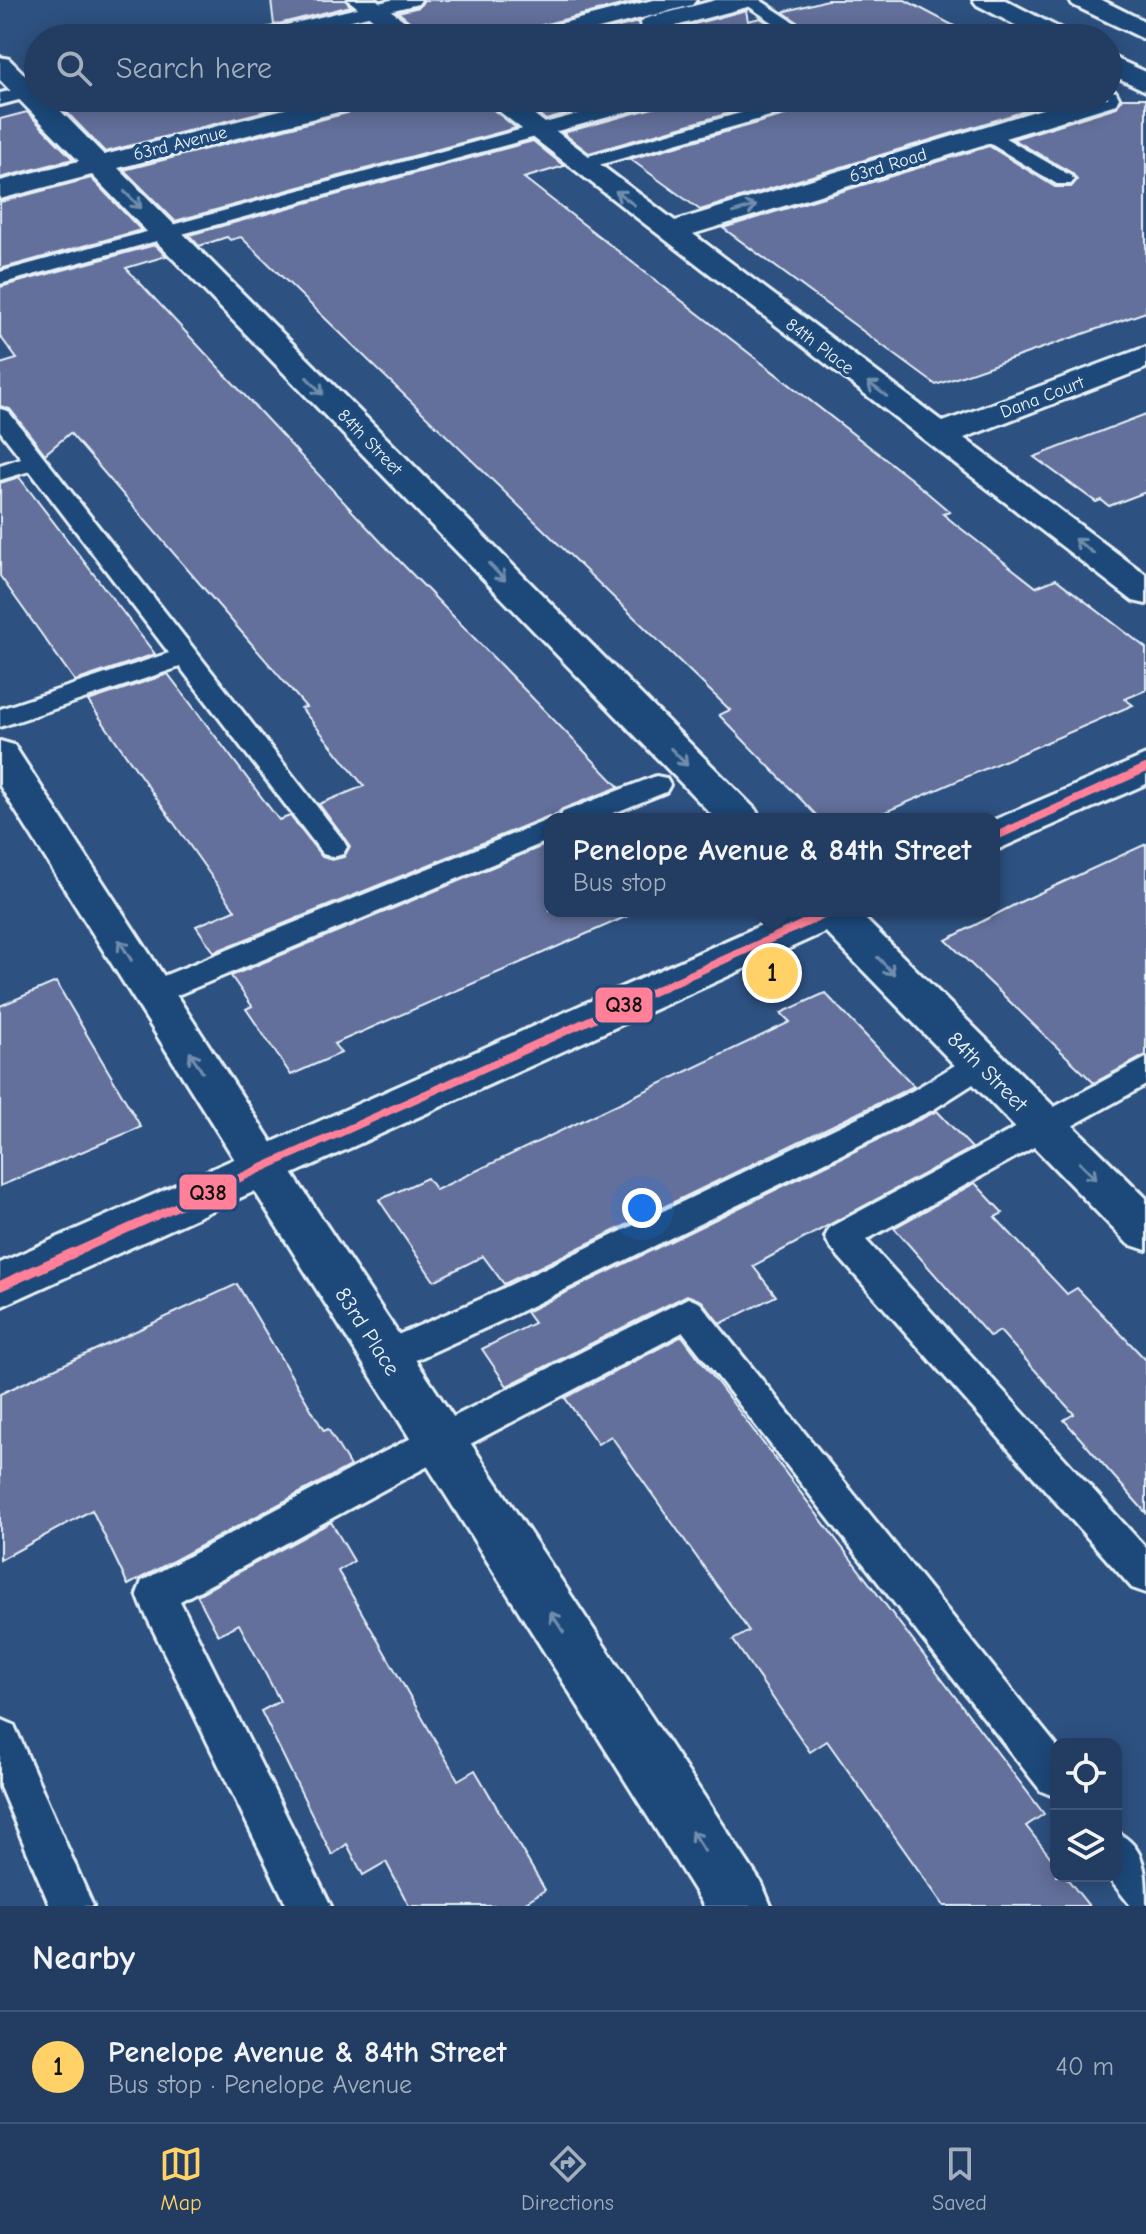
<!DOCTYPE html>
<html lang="en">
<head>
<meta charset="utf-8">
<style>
  :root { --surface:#223d61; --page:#2e486a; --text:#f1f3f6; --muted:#a2aebd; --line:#3f5676; --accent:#ffd166 }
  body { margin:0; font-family:"Comic Neue",sans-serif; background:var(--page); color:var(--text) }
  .controls { position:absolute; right:24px; bottom:24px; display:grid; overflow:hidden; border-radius:16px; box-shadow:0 4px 20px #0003 }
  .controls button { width:72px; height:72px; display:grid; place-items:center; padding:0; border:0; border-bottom:2px solid var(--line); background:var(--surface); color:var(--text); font:40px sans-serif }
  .you { position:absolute; left:642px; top:1208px; width:28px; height:28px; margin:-20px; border:6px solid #fff; border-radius:50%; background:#1a73e8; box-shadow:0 0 0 12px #1a73e833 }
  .badge { display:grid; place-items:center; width:52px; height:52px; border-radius:50%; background:var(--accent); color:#111; font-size:26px; font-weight:700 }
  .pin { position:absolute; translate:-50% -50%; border:4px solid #fff; box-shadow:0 2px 8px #0006 }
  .popup { position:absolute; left:544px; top:813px; width:456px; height:104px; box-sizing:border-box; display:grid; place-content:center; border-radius:16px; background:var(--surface); filter:drop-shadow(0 2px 6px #0005); font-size:26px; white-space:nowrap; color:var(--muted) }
  .popup b { font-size:30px; color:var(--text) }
  .popup::after { content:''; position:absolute; left:50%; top:100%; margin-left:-16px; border:16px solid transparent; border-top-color:var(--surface) }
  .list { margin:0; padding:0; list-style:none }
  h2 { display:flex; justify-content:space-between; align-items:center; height:104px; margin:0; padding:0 32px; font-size:34px }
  h2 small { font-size:26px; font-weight:400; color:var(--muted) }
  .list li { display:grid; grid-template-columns:52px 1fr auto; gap:24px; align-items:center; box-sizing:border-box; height:112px; padding:0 32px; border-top:2px solid var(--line) }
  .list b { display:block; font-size:30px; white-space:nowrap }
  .list p { margin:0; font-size:26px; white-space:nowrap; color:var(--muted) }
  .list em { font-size:26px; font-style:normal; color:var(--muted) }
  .icon { flex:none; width:44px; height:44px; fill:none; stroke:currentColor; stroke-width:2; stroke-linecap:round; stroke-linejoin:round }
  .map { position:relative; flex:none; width:1146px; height:1906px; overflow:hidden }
  .search { position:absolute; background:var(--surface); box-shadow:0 4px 20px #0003; left:24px; right:24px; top:24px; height:88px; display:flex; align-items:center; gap:20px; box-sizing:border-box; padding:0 28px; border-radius:44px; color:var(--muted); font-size:30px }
  .sheet { height:216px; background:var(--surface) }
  nav { display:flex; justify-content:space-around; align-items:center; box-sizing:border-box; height:112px; border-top:2px solid var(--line); background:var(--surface); font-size:22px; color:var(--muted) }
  nav a { display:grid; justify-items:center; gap:4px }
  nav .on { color:var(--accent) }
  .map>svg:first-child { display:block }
</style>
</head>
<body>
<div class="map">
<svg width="1146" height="1906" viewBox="0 0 1146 1906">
  <rect width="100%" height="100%" fill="#2d5181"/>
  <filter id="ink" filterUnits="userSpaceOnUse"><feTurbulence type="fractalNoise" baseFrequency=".0125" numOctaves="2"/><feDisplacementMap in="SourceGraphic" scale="16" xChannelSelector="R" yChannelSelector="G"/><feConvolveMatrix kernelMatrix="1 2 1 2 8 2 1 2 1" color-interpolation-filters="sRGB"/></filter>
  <g filter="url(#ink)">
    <g fill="#636f9b" stroke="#e8f1f8" stroke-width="2">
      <path d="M 271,0 L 345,0 L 351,6 L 274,25 Z"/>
      <path d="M 424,0 L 641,0 L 523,30 L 517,38 L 430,38 L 398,12 L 419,7 Z"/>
      <path d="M 827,0 L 905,0 L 977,38 L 821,38 L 783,12 Z"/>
      <path d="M 746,10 L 748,21 L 760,18 L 792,38 L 576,38 L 638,22 L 642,31 L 654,35 Z"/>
      <path d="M 368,19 L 392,38 L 290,38 Z"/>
      <path d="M 85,98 L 316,98 L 105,152 L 59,104 Z"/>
      <path d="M 376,98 L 479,98 L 516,128 L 175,221 L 124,170 L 371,107 Z"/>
      <path d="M 517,98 L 625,98 L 546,120 Z"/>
      <path d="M 669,98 L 782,98 L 589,153 L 563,133 L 664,105 Z"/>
      <path d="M 825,98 L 1068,98 L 700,210 L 630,159 L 820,105 Z"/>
      <path d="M 1122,98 L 1146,98 L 1146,312 L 936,385 L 723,228 L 989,146 L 1055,187 L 1071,187 L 1077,180 L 1072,173 L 1013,139 L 1117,107 Z"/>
      <path d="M 27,112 L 73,159 L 0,178 L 0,119 Z"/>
      <path d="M 533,141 L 564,166 L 524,178 L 911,479 L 950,512 L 943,514 L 954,523 L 1036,587 L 1056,579 L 1146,648 L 1146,690 L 1125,699 L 1133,705 L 869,819 L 820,819 L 719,715 L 730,710 L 241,237 L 230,240 L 227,237 L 199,246 L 189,235 Z"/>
      <path d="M 91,178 L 141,230 L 0,269 L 0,202 Z"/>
      <path d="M 155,245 L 166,256 L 126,268 L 382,543 L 619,787 L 562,809 L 552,818 L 549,816 L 214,952 L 196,926 L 235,910 L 88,701 L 168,674 L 279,820 L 290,816 L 322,857 L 332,860 L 344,857 L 350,846 L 319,804 L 364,786 L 301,708 L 306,707 L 70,433 L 45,454 L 10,409 L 0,406 L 0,364 L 17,359 L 0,336 L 0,287 Z"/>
      <path d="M 1146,414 L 1146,492 L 1109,506 L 1101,500 L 1096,502 L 1034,457 Z"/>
      <path d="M 19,477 L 155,654 L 75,681 L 0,576 L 0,483 Z"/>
      <path d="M 550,843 L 550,911 L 639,911 L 334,1044 L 341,1053 L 291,1075 L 246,1009 L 252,1006 L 231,976 Z"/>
      <path d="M 1146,844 L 1146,1055 L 1094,1083 L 946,940 L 1020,902 Z"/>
      <path d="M 56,982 L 141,1127 L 0,1186 L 0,1006 Z"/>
      <path d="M 825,993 L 914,1086 L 504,1284 L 483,1256 L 434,1281 L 379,1200 L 427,1178 L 436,1190 L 790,1022 L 781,1013 Z"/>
      <path d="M 937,1111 L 972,1148 L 753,1266 L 776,1296 L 720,1324 L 702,1301 L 687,1295 L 507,1386 L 482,1349 L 534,1323 L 526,1312 Z"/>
      <path d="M 975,1183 L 1003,1213 L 995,1217 L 1067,1294 L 1077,1288 L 1146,1360 L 1146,1513 L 1064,1420 L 1074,1414 L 1000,1331 L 990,1337 L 894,1228 Z"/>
      <path d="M 237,1284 L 324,1431 L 328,1429 L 350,1466 L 128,1585 L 92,1510 L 0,1560 L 0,1394 Z"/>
      <path d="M 682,1336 L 1044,1814 L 1026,1826 L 1056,1864 L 1056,1876 L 1065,1876 L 1089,1906 L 944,1906 L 827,1741 L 810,1752 L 733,1640 L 749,1631 L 611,1436 L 598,1444 L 565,1398 Z"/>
      <path d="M 331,1522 L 354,1561 L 338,1571 L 458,1780 L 475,1770 L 545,1890 L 519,1906 L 409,1906 L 386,1862 L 363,1875 L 347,1844 L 332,1855 L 261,1711 L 280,1701 L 239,1624 L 218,1635 L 197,1595 Z"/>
    </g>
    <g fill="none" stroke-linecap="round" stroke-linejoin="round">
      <g stroke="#e8f1f8" stroke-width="6">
        <g id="lane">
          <path d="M 391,0 L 421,0 L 418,4 L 277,38 L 246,38 L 249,34 Z"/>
          <path d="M 739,0 L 760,0 L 818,38 L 797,38 Z"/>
          <path d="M 38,85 L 38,95 L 0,105 L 0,93 Z"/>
          <path d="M 636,98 L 666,98 L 663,102 L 0,284 L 0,272 Z"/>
          <path d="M 793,98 L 822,98 L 819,102 L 588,168 L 574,168 L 571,164 L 574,160 Z"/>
          <path d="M 988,128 L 1071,176 L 1074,180 L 1071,184 L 1057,184 L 981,138 L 979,134 Z"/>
          <path d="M 0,409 L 8,411 L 343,840 L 347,847 L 343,854 L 333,857 L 323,854 L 180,667 L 0,727 L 0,709 L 169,653 L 30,471 L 0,480 L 0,465 L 21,458 L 0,431 Z"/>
          <path d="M 656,776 L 666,778 L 670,785 L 666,792 L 599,819 L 559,819 L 563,812 Z"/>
          <path d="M 550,819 L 550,840 L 163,1001 L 152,1004 L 141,1001 L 137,993 L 141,985 Z"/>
          <path d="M 981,1052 L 992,1056 L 997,1064 L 992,1072 L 934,1109 L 505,1319 L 398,1368 L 385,1372 L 372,1368 L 367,1357 L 372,1346 L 481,1299 L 912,1091 L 970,1056 Z"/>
          <path d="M 1146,1058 L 1146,1085 L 866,1240 L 1146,1548 L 1146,1593 L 1132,1588 L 830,1247 L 825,1237 L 830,1227 Z"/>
          <path d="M 688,1298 L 700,1303 L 1056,1745 L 1056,1797 L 1041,1791 L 683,1332 L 400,1481 L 180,1601 L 331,1906 L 287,1906 L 142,1607 L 137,1594 L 142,1581 L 374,1457 Z"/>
          <path d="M 0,1719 L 14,1725 L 93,1906 L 50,1906 L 0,1787 Z"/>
          <path d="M 1116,1832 C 1146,1847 1146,1872 1146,1906 L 1131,1906 L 1107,1876 L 1116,1876 Z"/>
        </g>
      </g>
      <g stroke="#e8f1f8" stroke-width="6">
        <g id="street">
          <path d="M 348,0 L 377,0 L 427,38 L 397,38 Z"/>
          <path d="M 653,0 L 696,0 L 692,5 L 564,38 L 520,38 L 524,33 Z"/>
          <path d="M 716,0 L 759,0 L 755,5 L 653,32 L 644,29 L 640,24 L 644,19 Z"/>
          <path d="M 0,57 L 9,59 L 38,88 L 38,98 L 48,98 L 104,155 L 328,98 L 373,98 L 370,104 L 118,168 L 755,809 L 761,819 L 716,819 L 92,175 L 0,199 L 0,181 L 79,161 L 0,80 Z"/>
          <path d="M 1108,90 L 1116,92 L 1119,98 L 1116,104 L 693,234 L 943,422 L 1146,347 L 1146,368 L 964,438 L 1146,575 L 1146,604 L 1133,601 L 482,98 L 512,98 L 675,221 L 1078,98 L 1108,98 Z"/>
          <path d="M 0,741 L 14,745 L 280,1155 L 762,1884 L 771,1906 L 704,1906 L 0,786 Z"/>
          <path d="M 809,911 L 857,911 L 1146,1198 L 1146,1250 L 1128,1244 L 816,922 Z"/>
        </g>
      </g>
      <g stroke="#e8f1f8" stroke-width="6">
        <g id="secondary">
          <path d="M 1146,755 L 1146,784 L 994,851 L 994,820 Z"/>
          <path d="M 793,911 L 854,911 L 847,922 L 0,1307 L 0,1263 Z"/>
        </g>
      </g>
      <g stroke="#e8f1f8" stroke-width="6">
        <g id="primary">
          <path d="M 973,0 L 1005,0 L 1069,33 L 1073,38 L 1040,38 L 977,5 Z"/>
          <path d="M 1069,0 L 1102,0 L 1146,22 L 1146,40 L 1073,5 Z"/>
          <path d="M 1108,55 L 1146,72 L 1146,91 L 1108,73 Z"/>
        </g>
      </g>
      <use href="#lane" fill="#1f4a7a" fill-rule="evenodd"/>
      <use href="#street" fill="#1f4a7a" fill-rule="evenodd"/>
      <use href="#secondary" fill="#1f4a7a" fill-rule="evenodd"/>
      <use href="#primary" fill="#1f4a7a" fill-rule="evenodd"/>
      <g stroke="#1f4a7a" stroke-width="14">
        <g id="bus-1-far1">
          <path d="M 994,837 L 1146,768"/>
          <path d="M 69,1255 L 832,911"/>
        </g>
      </g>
      <g stroke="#1f4a7a" stroke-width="16">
        <path id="bus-1" d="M 0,1286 L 73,1253"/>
      </g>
      <use href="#bus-1-far1" stroke="#ff8098" stroke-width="8"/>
      <use href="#bus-1" stroke="#ff8098" stroke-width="10"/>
    </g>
    <defs><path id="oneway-shaft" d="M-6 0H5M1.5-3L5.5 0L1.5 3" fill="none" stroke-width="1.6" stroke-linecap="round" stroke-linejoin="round" transform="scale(2)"/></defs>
    <g stroke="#6f8dac">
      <use href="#oneway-shaft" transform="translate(625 198) rotate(-143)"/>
      <use href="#oneway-shaft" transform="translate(133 200) rotate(45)"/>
      <use href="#oneway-shaft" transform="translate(745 209) rotate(-17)"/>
      <use href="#oneway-shaft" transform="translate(315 386) rotate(46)"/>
      <use href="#oneway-shaft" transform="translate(877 389) rotate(-143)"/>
      <use href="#oneway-shaft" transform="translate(1084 546) rotate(-143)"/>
      <use href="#oneway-shaft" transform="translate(497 572) rotate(46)"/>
      <use href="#oneway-shaft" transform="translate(679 757) rotate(46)"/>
      <use href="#oneway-shaft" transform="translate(125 950) rotate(-122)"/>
      <use href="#oneway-shaft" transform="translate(886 966) rotate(46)"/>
      <use href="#oneway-shaft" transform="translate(196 1062) rotate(-122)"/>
      <use href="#oneway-shaft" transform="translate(1088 1171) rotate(45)"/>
      <use href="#oneway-shaft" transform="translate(557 1622) rotate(-123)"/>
      <use href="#oneway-shaft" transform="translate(698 1841) rotate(-123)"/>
    </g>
  </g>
  <g text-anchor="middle" stroke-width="7" stroke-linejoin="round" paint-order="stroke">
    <g font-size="18" fill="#e8f1f8" stroke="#1f4a7a">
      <text transform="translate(180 143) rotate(-14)" y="6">63rd Avenue</text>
      <text transform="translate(888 165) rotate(-17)" y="6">63rd Road</text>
      <text transform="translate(820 346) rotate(37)" y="6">84th Place</text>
      <text transform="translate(1042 397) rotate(-21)" y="6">Dana Court</text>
      <text transform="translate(370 442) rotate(46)" y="6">84th Street</text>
    </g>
    <g font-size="22" fill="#e8f1f8" stroke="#1f4a7a">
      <text transform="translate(988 1071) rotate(45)" y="8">84th Street</text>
      <text transform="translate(368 1331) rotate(57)" y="8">83rd Place</text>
    </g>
  </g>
  <g stroke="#1f4a7a" stroke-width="3">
    <rect x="594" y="986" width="60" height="38" rx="8" fill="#ff8098"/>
    <rect x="178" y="1173" width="60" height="38" rx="8" fill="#ff8098"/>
  </g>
  <g font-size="22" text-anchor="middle" font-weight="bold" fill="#111">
    <text x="624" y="1012">Q38</text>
    <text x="208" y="1200">Q38</text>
  </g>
</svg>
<div class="controls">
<button><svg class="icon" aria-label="locate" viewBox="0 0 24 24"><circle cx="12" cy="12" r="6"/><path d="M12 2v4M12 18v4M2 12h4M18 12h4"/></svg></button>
<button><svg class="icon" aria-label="layers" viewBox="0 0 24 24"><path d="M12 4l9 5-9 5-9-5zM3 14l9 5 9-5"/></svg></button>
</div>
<div class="you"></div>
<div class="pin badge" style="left:772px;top:973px">1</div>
<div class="popup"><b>Penelope Avenue &amp; 84th Street</b>Bus stop</div>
<div class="search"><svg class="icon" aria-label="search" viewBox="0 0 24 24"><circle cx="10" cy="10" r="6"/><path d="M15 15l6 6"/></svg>Search here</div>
</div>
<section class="sheet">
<h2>Nearby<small></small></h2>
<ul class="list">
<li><span class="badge">1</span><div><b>Penelope Avenue &amp; 84th Street</b><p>Bus stop · Penelope Avenue</p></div><em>40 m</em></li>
</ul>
</section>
<nav>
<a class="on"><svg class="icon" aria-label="map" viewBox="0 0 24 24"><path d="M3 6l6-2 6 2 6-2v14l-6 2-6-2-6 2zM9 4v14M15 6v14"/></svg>Map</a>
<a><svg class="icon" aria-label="directions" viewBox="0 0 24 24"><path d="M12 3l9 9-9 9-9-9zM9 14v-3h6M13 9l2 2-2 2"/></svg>Directions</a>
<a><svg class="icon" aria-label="saved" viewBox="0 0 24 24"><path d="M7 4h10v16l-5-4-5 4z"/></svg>Saved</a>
</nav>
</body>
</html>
